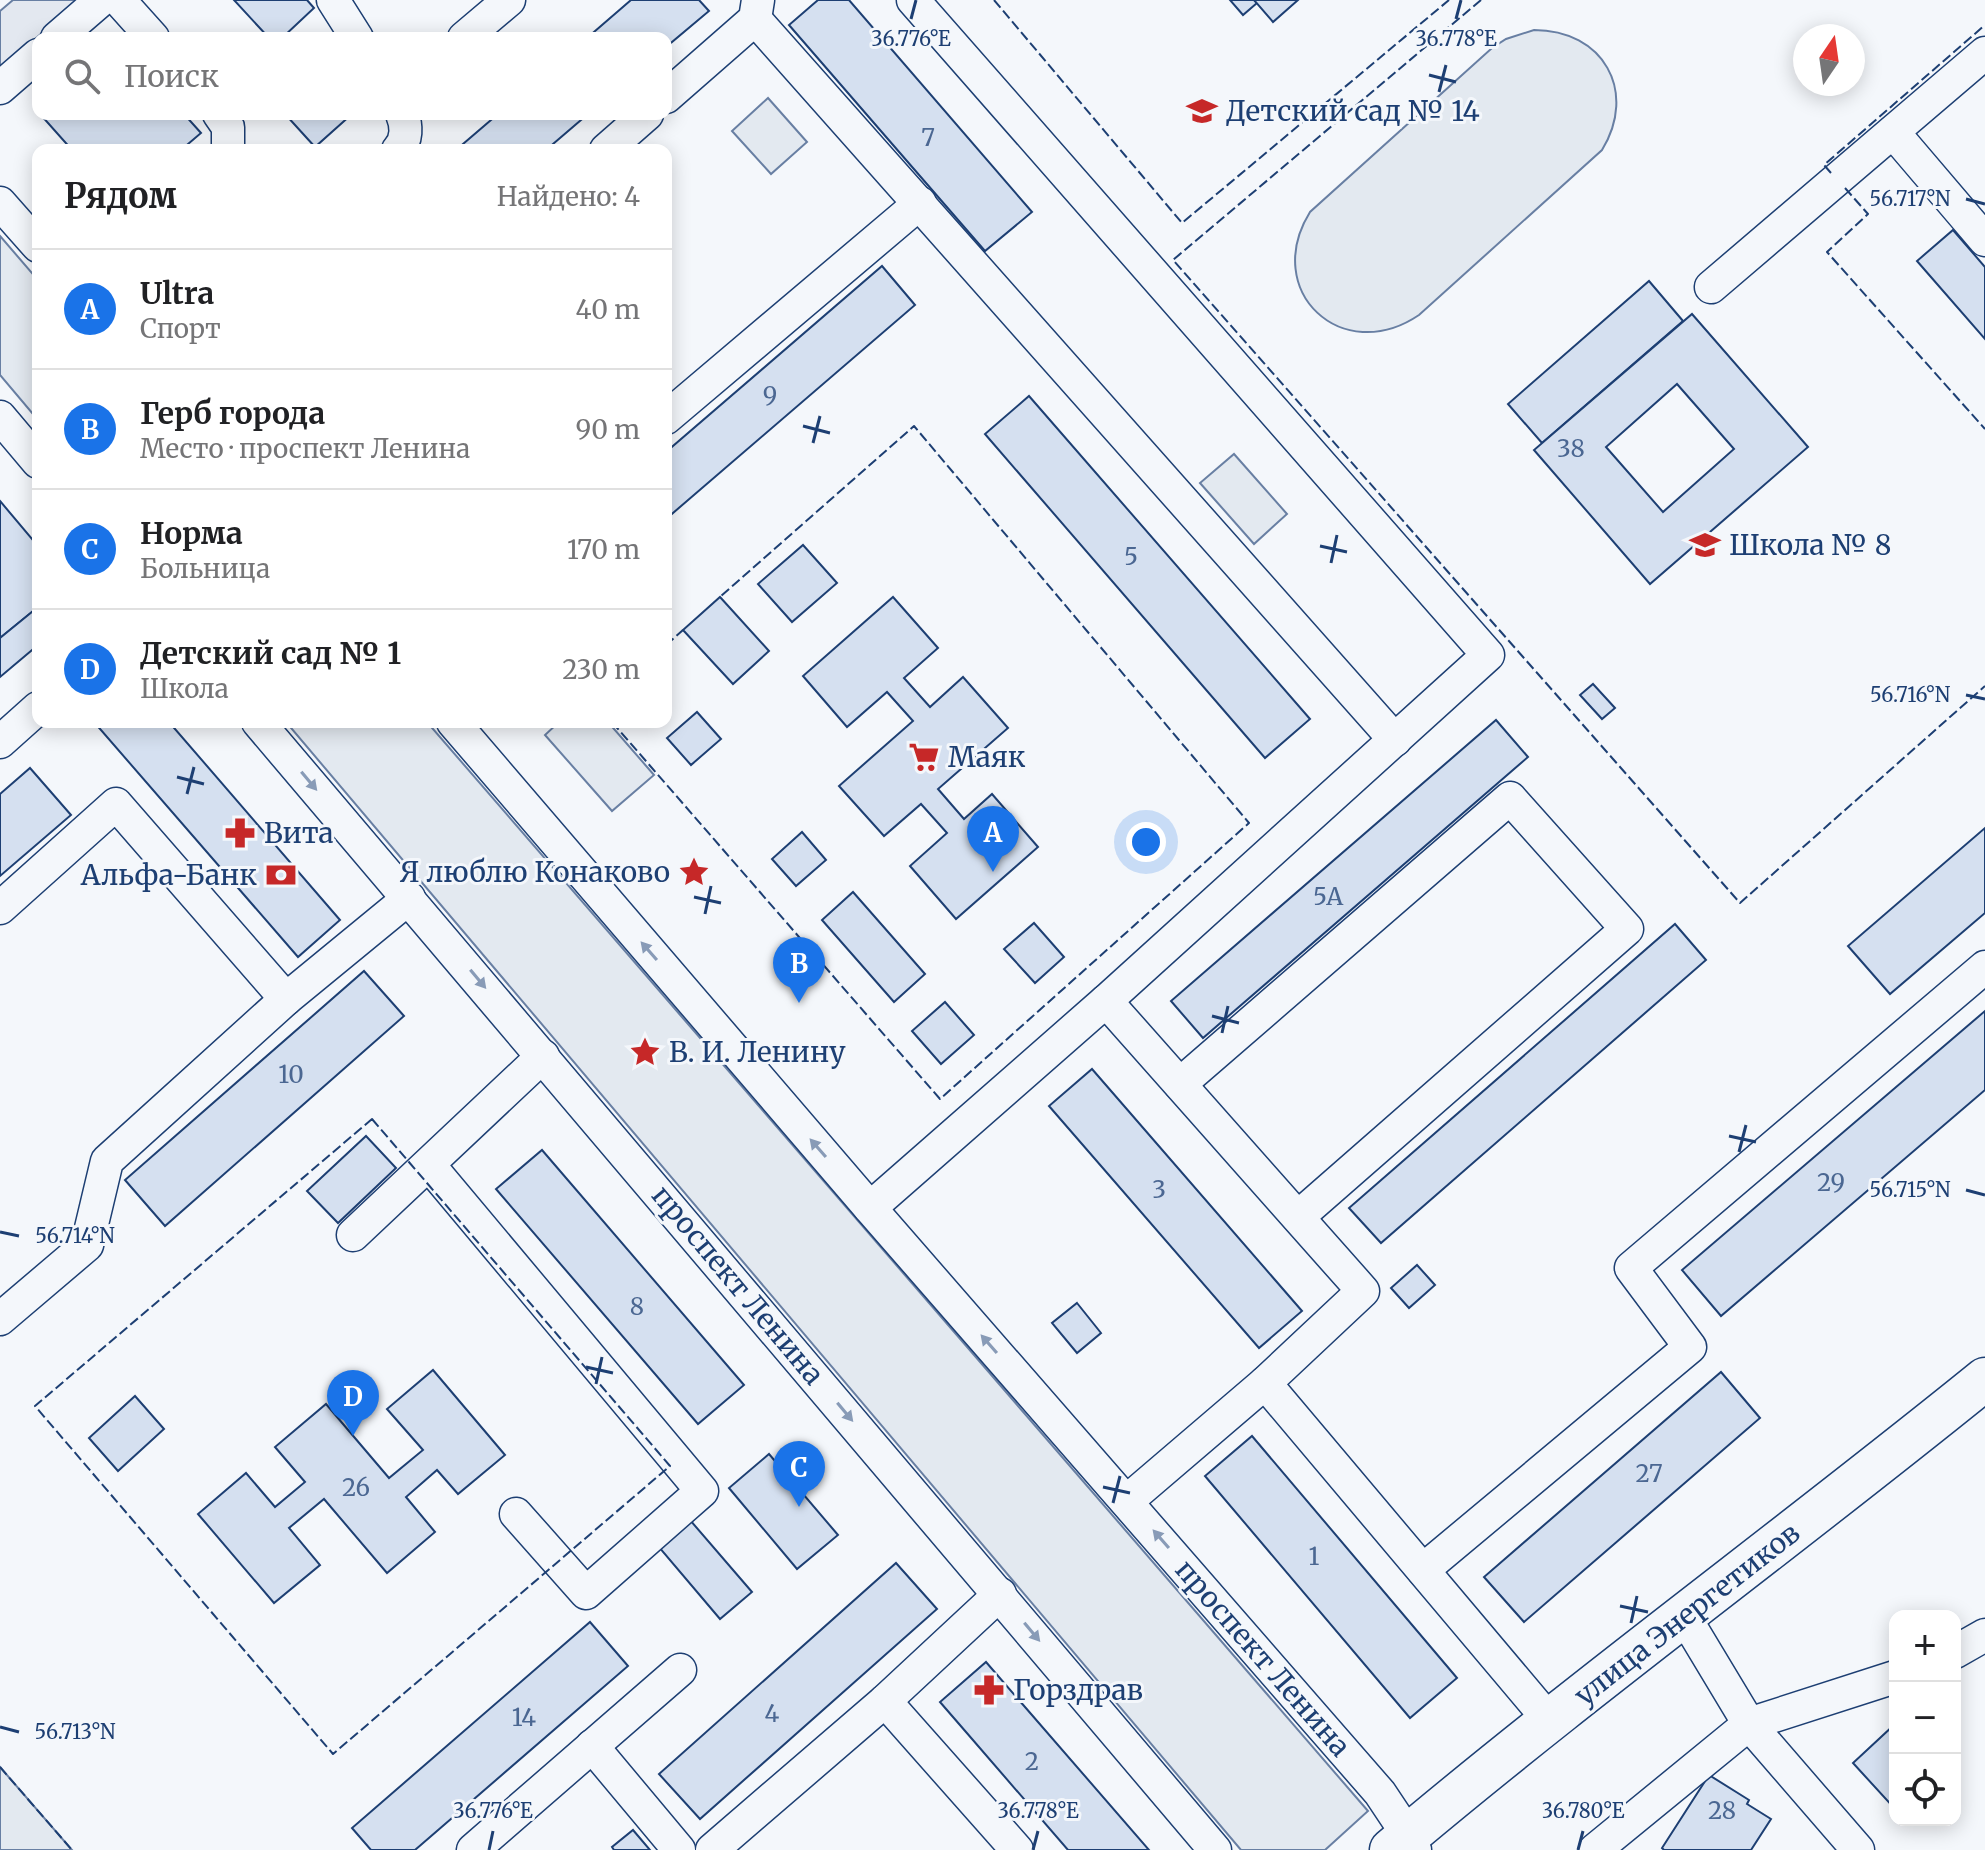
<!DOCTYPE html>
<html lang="ru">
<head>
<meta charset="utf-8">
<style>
  :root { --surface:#fff; --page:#f6f6f6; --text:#202124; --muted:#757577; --line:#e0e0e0; --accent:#1a73e8 }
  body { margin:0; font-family:Merriweather,serif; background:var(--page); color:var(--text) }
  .controls { position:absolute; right:24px; bottom:24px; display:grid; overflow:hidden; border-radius:16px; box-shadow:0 4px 20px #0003 }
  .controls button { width:72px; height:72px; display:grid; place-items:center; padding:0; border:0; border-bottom:2px solid var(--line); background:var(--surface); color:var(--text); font:40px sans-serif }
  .compass { position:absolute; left:1793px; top:24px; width:72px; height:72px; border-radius:50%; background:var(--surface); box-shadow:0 4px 20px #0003; rotate:13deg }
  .you { position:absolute; left:1146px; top:842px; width:28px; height:28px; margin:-20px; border:6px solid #fff; border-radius:50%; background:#1a73e8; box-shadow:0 0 0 12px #1a73e833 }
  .badge { display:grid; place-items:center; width:52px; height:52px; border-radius:50%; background:var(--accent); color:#fff; font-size:26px; font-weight:700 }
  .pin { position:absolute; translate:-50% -66px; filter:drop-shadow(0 2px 4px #0008) }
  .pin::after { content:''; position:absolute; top:42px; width:28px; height:24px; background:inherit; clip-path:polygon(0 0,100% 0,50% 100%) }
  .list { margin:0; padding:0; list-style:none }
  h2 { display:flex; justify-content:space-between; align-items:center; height:104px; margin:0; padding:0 32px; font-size:34px }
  h2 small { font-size:26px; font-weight:400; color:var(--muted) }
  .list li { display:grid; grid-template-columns:52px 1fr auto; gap:24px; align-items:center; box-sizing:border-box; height:120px; padding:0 32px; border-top:2px solid var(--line) }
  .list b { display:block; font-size:30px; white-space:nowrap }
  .list p { margin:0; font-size:26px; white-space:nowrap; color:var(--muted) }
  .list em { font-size:26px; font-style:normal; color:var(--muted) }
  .icon { flex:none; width:44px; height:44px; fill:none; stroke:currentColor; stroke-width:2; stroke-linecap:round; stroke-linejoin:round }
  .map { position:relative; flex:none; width:1985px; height:1850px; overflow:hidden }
  .search { position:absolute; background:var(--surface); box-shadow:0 4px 20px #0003; left:32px; top:32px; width:640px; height:88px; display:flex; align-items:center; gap:20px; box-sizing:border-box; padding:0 28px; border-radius:16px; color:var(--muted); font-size:30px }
  .panel { position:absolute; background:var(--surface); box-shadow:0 4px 20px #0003; left:32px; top:144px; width:640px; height:584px; border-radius:16px }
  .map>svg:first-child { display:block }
</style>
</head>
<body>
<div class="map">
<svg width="1985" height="1850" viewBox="0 0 1985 1850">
  <rect width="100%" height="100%" fill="#f4f7fb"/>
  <g fill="#e3e9f0" stroke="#687fa3" stroke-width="2">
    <path d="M 1534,30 C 1603,30 1638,91 1602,150 L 1419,315 C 1342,367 1261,291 1310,212 L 1492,48 L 1506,39 Z"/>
    <path d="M 768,98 L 807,142 L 771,174 L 732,131 Z"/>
    <path d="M 0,236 L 38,280 L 38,420 L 0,375 Z"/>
    <path d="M 1234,454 L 1287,514 L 1254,544 L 1200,483 Z"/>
    <path d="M 286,722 L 427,722 L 1368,1811 L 1325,1850 L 1241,1850 Z"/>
    <path d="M 559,722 L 608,722 L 654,775 L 612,811 L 545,735 Z"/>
    <path d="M 0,1767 L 72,1850 L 0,1850 Z"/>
  </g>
  <path fill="#e3e8f0" stroke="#687fa3" stroke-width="2" d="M 13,0 L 79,0 L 0,70 L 0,11 Z"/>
  <g fill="#d5e0f0" stroke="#1d3f73" stroke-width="2" fill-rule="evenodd">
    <path d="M 234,0 L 307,0 L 314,8 L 282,38 L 269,38 Z"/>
    <path d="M 631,0 L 699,0 L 709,11 L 666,47 L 666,38 L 587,38 Z"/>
    <path d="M 818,0 L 849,0 L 1032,212 L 985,251 L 789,25 Z"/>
    <path d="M 1230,0 L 1254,0 L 1257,3 L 1243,15 Z"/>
    <path d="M 1254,0 L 1298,0 L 1273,22 Z"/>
    <path d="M 40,114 L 184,114 L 201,133 L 181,150 L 72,150 Z"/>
    <path d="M 285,114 L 352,114 L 315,147 Z"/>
    <path d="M 498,114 L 588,114 L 546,150 L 456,150 Z"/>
    <path d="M 1953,230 L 1985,267 L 1985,339 L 1917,261 Z"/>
    <path d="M 882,266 L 915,305 L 666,519 L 666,452 Z"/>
    <path d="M 1649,281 L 1683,321 L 1542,443 L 1508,404 Z"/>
    <path d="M 1692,314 L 1808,447 L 1650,584 L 1534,450 ZM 1677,384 L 1734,449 L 1663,512 L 1606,447 Z"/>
    <path d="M 1029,396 L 1310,719 L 1265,758 L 985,434 Z"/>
    <path d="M 0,501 L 38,546 L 38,607 L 0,638 Z"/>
    <path d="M 803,545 L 837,583 L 792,622 L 758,584 Z"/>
    <path d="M 720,597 L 769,651 L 733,684 L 683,630 Z"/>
    <path d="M 893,597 L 938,648 L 904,678 L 930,707 L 963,677 L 1008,728 L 938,789 L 964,819 L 992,794 L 1038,847 L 956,919 L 910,866 L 947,833 L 921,804 L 884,836 L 839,786 L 913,721 L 887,692 L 847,727 L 803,676 Z"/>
    <path d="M 38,607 L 38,645 L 0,677 L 0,638 Z"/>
    <path d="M 1593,684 L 1615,708 L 1602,719 L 1580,695 Z"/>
    <path d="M 697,712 L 721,739 L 691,765 L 667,738 Z"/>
    <path d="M 1496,720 L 1528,757 L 1203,1038 L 1171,1001 Z"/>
    <path d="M 94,722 L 169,722 L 340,920 L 298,957 Z"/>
    <path d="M 30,768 L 71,815 L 0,876 L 0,794 Z"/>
    <path d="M 1985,828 L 1985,913 L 1890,994 L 1848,946 Z"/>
    <path d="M 802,832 L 826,860 L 796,886 L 772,859 Z"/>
    <path d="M 853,892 L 925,974 L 894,1002 L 822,920 Z"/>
    <path d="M 1034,923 L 1064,957 L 1035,983 L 1004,949 Z"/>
    <path d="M 1675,924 L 1706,960 L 1381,1243 L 1349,1208 Z"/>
    <path d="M 364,971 L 404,1016 L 165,1226 L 125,1180 Z"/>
    <path d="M 945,1002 L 974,1035 L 941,1064 L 912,1031 Z"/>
    <path d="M 1985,1011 L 1985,1090 L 1721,1316 L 1682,1270 Z"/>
    <path d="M 1092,1069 L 1302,1311 L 1259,1348 L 1049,1106 Z"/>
    <path d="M 366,1136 L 396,1168 L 338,1223 L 307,1191 Z"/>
    <path d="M 542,1150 L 744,1385 L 698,1424 L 496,1189 Z"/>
    <path d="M 1417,1265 L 1435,1285 L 1409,1308 L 1391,1288 Z"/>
    <path d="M 1077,1303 L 1101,1333 L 1077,1353 L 1052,1323 Z"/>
    <path d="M 433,1370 L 505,1455 L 458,1494 L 437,1470 L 406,1497 L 435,1532 L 387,1573 L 324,1499 L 289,1528 L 320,1565 L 274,1603 L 198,1514 L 246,1473 L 275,1507 L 305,1482 L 275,1447 L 326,1404 L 389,1478 L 423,1450 L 387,1409 Z"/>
    <path d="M 1721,1372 L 1760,1418 L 1524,1622 L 1484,1577 Z"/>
    <path d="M 135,1396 L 164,1429 L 118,1471 L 89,1438 Z"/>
    <path d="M 1252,1436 L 1457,1678 L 1410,1718 L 1205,1476 Z"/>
    <path d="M 769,1454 L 838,1535 L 797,1569 L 729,1488 Z"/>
    <path d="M 690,1520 L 752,1592 L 720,1619 L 658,1546 Z"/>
    <path d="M 896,1563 L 937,1609 L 700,1819 L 659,1774 Z"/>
    <path d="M 590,1622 L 628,1666 L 415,1850 L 371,1850 L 352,1828 Z"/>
    <path d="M 986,1662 L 1149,1850 L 1068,1850 L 966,1732 L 940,1702 Z"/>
    <path d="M 1894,1725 L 1895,1726 L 1895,1809 L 1853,1763 Z"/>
    <path d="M 1709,1775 L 1749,1800 L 1747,1804 L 1771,1819 L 1751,1850 L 1664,1850 L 1662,1848 Z"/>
    <path d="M 633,1830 L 650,1850 L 614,1850 L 612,1847 Z"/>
  </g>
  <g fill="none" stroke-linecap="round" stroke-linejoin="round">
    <g stroke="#1d3f73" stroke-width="35">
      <g id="minor">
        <path d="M 119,0 L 153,38"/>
        <path d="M 333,0 L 357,38"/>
        <path d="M 913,0 L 1488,655 L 1106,1001"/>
        <path d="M 755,19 L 1395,740"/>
        <path d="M 57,38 L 101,0"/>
        <path d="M 464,38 L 509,0"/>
        <path d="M 0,88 L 38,55"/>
        <path d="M 666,97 L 755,19 L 758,0"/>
        <path d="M 219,114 L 228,127 L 228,150"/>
        <path d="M 1893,132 L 1985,240"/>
        <path d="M 398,150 C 407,140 407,126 402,114"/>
        <path d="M 606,150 L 647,114"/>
        <path d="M 0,203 L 38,246"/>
        <path d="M 1711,287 L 1985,53"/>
        <path d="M 0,417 L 38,462"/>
        <path d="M 666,418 L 920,203"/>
        <path d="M 258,722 L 1215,1850"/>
        <path d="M 453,722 L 870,1208 L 1380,1793 L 1408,1835 L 1415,1850"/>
        <path d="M 0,742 L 38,708"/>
        <path d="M 0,908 L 116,804 L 286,999"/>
        <path d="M 1180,1084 L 1510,798 L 1627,929 L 1298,1217"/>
        <path d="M 429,1165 L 702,1491 L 586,1593 L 516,1514"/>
        <path d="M 870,1208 L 1106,1001 L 1363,1291 L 1265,1383"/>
        <path d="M 353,1235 L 543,1056"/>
        <path d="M 0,1319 L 87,1245 L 107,1161 L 286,999 L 409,898"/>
        <path d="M 1127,1501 L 1265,1383 L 1549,1720"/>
        <path d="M 1423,1570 L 1690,1347 L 1631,1268 L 1985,967"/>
        <path d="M 1684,1616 L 1749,1724 L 1858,1850"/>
        <path d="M 1955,1652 L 1985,1635"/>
        <path d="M 885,1701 L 1017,1850"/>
        <path d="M 592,1746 L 679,1850"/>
        <path d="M 473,1850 L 680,1670"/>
        <path d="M 712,1850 L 885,1701 L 1000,1594"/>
        <path d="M 1595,1850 L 1749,1724 L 1895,1677"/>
      </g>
    </g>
    <g stroke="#1d3f73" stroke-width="45">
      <path id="major" d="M 1391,1850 C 1584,1687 1789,1538 1985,1379"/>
    </g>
    <use href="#minor" stroke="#f4f7fb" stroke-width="32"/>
    <use href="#major" stroke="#f4f7fb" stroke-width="42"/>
    <g stroke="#1d3f73" stroke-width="2" stroke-dasharray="10 4" stroke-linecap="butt">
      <path d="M 994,0 L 1182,223 L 1449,0"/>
      <path d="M 1481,0 L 1173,260 L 1740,903 L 1985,686"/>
      <path d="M 1831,173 L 1824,165 L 1985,25"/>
      <path d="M 1845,188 L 1868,214 L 1827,252 L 1985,429"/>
      <path d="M 666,645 L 683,630"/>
      <path d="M 612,722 L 940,1099 L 1249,823 L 914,426 L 720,597"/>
      <path d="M 372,1119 L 670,1466 L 333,1754 L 35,1406 Z"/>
      <path d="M 0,1767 L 72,1850"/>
    </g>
  </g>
  <defs><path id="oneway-solid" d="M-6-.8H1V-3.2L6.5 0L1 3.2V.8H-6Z" transform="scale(2)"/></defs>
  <g fill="#889bb7">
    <use href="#oneway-solid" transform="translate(309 781) rotate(50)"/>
    <use href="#oneway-solid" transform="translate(649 951) rotate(-131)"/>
    <use href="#oneway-solid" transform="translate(478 979) rotate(50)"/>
    <use href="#oneway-solid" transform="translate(818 1148) rotate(-131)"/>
    <use href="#oneway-solid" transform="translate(989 1344) rotate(-131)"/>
    <use href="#oneway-solid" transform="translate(845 1412) rotate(50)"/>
    <use href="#oneway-solid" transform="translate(1161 1539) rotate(-131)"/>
    <use href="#oneway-solid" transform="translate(1032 1632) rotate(50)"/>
  </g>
  <path fill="none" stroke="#1d3f73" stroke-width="3" d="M 911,19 L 916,0M 1456,19 L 1461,0M 1429,75 L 1456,82M 1439,92 L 1446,65M 1966,199 L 1985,204M 803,426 L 830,433M 813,443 L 820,416M 1320,546 L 1347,552M 1331,563 L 1337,535M 1966,695 L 1985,699M 177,777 L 204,784M 187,794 L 194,767M 694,897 L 721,903M 705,914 L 711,886M 1212,1016 L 1239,1023M 1222,1033 L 1228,1006M 1729,1136 L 1756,1142M 1739,1152 L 1746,1125M 1966,1190 L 1985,1195M 0,1232 L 19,1236M 586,1367 L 613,1373M 596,1384 L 602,1357M 1103,1487 L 1130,1493M 1113,1503 L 1120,1476M 1620,1606 L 1648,1612M 1631,1623 L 1637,1596M 0,1727 L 19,1732M 489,1850 L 493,1831M 1033,1850 L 1038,1831M 1578,1850 L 1583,1831"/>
  <defs>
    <g id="school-bare" transform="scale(2.4)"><path d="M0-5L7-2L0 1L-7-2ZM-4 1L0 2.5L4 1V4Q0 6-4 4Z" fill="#c62828" stroke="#f4f7fb" stroke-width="2.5" paint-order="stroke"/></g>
    <g id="supermarket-bare" transform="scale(2.4)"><path d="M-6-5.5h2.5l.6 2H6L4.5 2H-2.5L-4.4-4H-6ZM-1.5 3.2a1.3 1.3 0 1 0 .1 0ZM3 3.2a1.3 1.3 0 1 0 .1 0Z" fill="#c62828" stroke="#f4f7fb" stroke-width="2.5" paint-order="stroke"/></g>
    <g id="pharmacy-bare" transform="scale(2.4)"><path d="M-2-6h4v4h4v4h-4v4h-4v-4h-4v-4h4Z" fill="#c62828" stroke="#f4f7fb" stroke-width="2.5" paint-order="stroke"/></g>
    <g id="sight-bare" transform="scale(2.4)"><path d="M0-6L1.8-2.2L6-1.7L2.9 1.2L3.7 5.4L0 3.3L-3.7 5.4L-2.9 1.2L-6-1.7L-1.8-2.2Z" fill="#c62828" stroke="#f4f7fb" stroke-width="2.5" paint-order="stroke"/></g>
    <g id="bank-bare" transform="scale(2.4)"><path d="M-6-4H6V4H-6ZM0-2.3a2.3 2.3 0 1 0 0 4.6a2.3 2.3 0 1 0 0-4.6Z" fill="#c62828" stroke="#f4f7fb" stroke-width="2.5" paint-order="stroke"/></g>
  </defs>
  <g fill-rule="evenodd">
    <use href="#school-bare" x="1202" y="111"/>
    <use href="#school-bare" x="1705" y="545"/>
    <use href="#supermarket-bare" x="924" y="757"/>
    <use href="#pharmacy-bare" x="240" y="833"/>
    <use href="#sight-bare" x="694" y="872"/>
    <use href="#bank-bare" x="281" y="875"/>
    <use href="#sight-bare" x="645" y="1052"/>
    <use href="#pharmacy-bare" x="989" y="1690"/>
  </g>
  <g text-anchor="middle" stroke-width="6" stroke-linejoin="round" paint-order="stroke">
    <g font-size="24" fill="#4b6792">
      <text x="928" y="146">7</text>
      <text x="770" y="404">9</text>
      <text x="1571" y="457">38</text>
      <text x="1131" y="565">5</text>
      <text x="1328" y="905">5А</text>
      <text x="291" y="1083">10</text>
      <text x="1831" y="1191">29</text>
      <text x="1159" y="1198">3</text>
      <text x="637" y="1315">8</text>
      <text x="1649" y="1482">27</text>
      <text x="356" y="1496">26</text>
      <text x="1314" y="1565">1</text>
      <text x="772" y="1722">4</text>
      <text x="524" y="1726">14</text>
      <text x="1032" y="1770">2</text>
      <text x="1722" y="1819">28</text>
    </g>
    <g font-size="28" fill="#1d3f73" stroke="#f4f7fb" text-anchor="start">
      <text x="1226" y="121">Детский сад № 14</text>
      <text x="1729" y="555">Школа № 8</text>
      <text x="948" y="767">Маяк</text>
      <text x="264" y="843">Вита</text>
      <text x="670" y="882" text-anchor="end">Я люблю Конаково</text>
      <text x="257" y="885" text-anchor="end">Альфа-Банк</text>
      <text x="669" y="1062">В. И. Ленину</text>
      <text x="1013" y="1700">Горздрав</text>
    </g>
    <g font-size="28" fill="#1d3f73" stroke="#f4f7fb">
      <text transform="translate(738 1285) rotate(50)" y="10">проспект Ленина</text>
      <text transform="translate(1687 1614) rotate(-38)" y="10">улица Энергетиков</text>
      <text transform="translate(1263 1658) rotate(49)" y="10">проспект Ленина</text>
    </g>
  </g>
  <g font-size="20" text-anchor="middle" fill="#1d3f73" stroke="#f4f7fb" stroke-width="6" stroke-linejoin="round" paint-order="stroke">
    <text x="911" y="46">36.776°E</text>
    <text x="1456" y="46">36.778°E</text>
    <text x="1910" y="206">56.717°N</text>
    <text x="1910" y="702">56.716°N</text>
    <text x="1910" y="1197">56.715°N</text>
    <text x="75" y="1243">56.714°N</text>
    <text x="75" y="1739">56.713°N</text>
    <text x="493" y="1818">36.776°E</text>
    <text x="1038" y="1818">36.778°E</text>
    <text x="1583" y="1818">36.780°E</text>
  </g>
</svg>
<div class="controls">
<button>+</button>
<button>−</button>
<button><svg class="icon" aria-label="locate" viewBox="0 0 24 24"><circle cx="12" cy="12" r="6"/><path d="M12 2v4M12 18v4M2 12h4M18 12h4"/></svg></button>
</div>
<svg class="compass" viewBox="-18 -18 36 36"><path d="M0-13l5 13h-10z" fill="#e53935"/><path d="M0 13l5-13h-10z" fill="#757577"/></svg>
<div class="you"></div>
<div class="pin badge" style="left:993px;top:872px">A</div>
<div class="pin badge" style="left:799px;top:1003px">B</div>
<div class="pin badge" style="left:799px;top:1507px">C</div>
<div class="pin badge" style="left:353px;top:1436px">D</div>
<div class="search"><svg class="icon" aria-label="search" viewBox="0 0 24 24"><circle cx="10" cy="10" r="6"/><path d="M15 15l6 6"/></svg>Поиск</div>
<section class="panel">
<h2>Рядом<small>Найдено: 4</small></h2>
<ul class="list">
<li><span class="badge">A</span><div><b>Ultra</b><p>Спорт</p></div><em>40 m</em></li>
<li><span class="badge">B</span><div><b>Герб города</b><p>Место · проспект Ленина</p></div><em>90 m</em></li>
<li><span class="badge">C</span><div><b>Норма</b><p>Больница</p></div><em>170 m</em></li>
<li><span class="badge">D</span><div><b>Детский сад № 1</b><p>Школа</p></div><em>230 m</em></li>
</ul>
</section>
</div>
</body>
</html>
